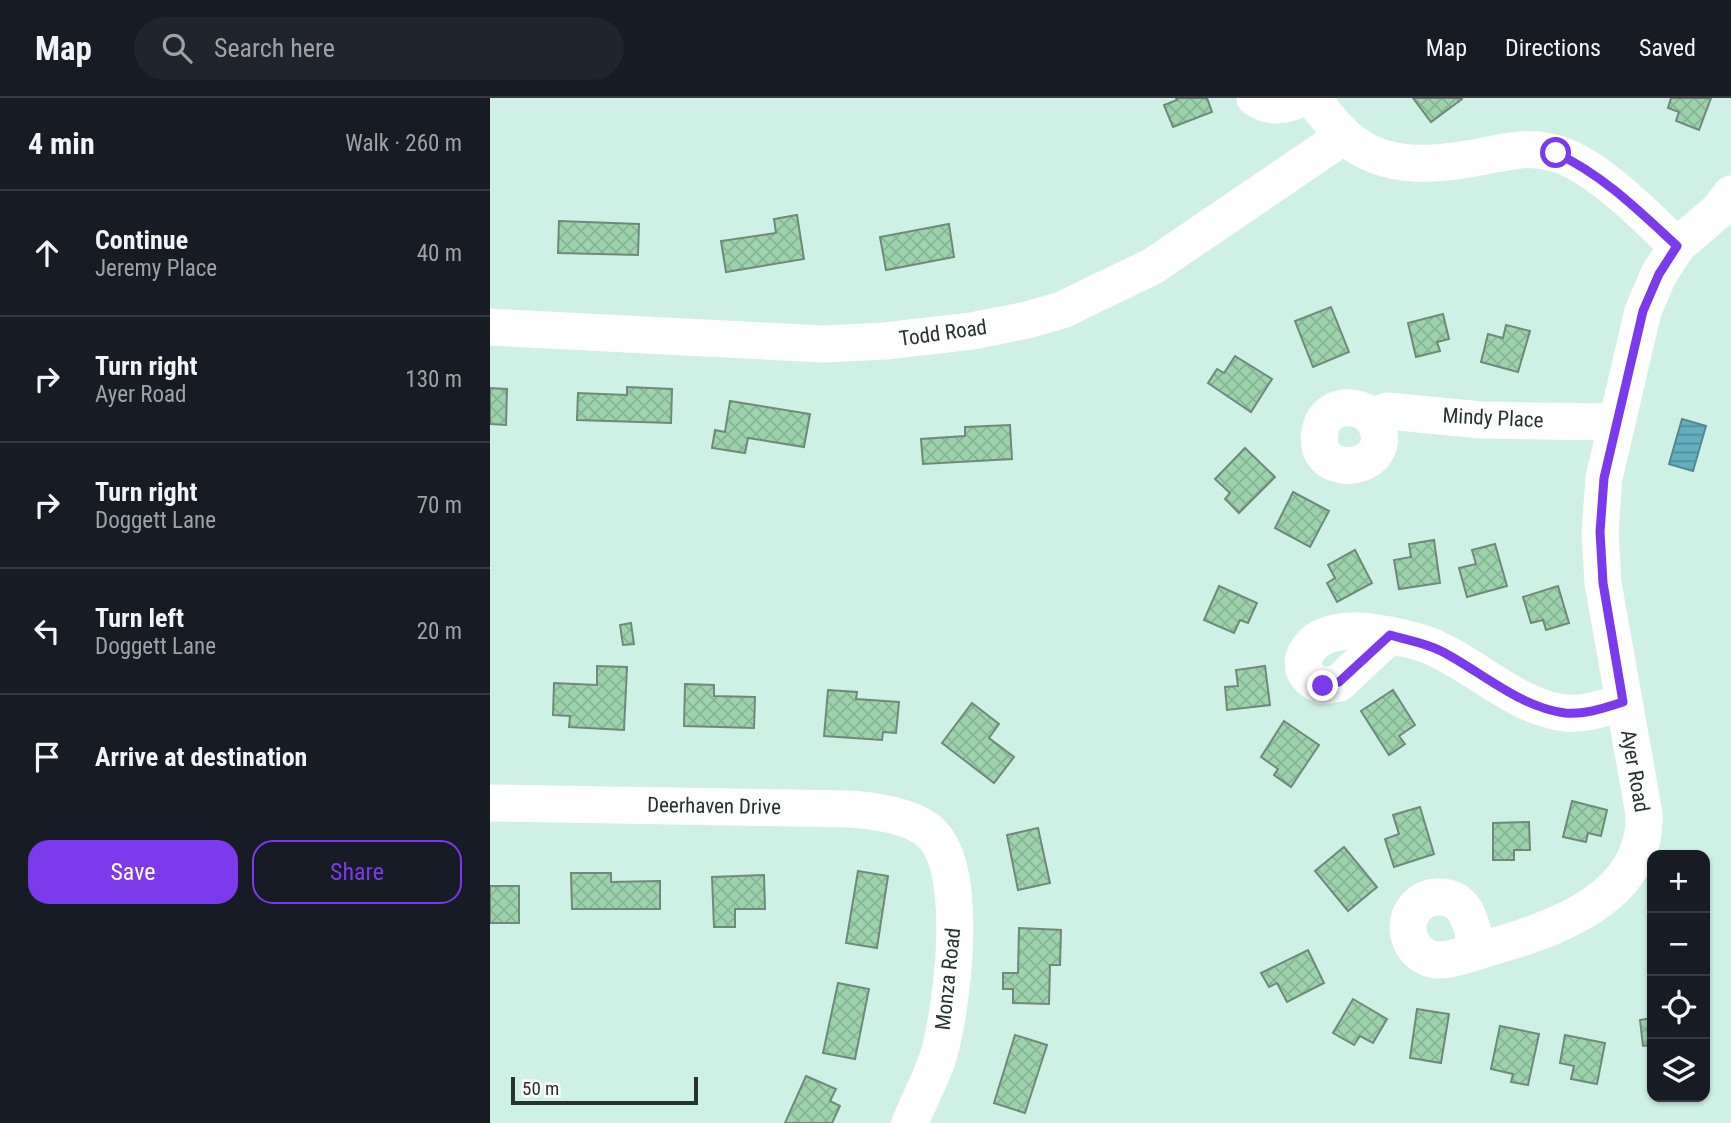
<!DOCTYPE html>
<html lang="en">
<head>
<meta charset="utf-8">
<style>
  :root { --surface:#171b24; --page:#20242c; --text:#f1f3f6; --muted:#9ea1a6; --line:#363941; --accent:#7c3aed }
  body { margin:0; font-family:"Roboto Condensed",sans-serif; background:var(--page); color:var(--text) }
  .controls { position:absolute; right:21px; bottom:21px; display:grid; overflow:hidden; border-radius:14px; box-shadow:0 2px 5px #0004 }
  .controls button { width:63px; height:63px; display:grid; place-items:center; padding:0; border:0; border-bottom:2px solid var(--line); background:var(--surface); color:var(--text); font:35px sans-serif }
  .scale { position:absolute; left:21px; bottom:18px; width:187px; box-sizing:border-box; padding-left:7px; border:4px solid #26332f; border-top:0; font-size:19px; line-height:24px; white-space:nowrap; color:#26332f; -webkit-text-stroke:5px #fff; paint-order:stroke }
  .stop { position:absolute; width:21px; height:21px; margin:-16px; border:5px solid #7c3aed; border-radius:50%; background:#fff }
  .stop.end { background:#7c3aed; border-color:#fff; box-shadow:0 2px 7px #0008 }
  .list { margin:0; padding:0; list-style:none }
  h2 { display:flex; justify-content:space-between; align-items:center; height:91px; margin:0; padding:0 28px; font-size:30px }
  h2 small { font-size:23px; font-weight:400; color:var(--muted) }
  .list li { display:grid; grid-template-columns:46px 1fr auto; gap:21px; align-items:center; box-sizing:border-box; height:126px; padding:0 28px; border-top:2px solid var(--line) }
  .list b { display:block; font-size:26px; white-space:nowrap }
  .list p { margin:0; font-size:23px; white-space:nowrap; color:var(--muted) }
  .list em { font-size:23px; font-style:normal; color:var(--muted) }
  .actions { display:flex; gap:14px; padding:21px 28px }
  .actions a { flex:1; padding:16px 0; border:2px solid var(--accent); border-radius:21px; text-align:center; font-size:24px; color:var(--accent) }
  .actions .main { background:var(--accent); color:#fff }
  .icon { flex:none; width:38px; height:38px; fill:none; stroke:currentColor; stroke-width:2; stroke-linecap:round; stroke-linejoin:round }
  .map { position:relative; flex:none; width:1241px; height:1025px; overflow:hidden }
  header { display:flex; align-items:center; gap:42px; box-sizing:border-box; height:98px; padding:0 35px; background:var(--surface); border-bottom:2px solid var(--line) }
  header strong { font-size:33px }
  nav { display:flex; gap:38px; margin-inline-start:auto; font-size:24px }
  .search { width:490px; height:63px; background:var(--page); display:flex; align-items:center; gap:18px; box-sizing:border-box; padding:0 24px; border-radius:38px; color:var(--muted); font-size:26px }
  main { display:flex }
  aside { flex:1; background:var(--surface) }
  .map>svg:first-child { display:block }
</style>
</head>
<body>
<header>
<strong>Map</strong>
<div class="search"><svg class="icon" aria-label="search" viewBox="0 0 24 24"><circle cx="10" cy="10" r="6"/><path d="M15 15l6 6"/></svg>Search here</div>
<nav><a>Map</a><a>Directions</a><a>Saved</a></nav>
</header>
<main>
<aside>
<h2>4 min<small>Walk · 260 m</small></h2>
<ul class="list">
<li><svg class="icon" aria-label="ahead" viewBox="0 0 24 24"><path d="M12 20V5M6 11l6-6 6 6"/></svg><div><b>Continue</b><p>Jeremy Place</p></div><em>40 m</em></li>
<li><svg class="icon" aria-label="right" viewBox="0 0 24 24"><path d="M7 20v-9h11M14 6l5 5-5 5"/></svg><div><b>Turn right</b><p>Ayer Road</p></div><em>130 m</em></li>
<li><svg class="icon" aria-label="right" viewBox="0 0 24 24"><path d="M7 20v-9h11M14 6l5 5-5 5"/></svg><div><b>Turn right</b><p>Doggett Lane</p></div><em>70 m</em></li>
<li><svg class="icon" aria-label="left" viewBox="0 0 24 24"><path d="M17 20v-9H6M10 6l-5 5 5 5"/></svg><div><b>Turn left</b><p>Doggett Lane</p></div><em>20 m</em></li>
<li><svg class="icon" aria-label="arrive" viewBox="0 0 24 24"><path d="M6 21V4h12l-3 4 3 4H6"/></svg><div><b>Arrive at destination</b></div></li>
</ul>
<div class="actions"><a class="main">Save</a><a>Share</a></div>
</aside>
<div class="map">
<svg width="1241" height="1025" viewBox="0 0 1241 1025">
  <defs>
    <pattern id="water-rules" width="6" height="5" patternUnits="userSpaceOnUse" patternTransform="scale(1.75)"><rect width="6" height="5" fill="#65aebf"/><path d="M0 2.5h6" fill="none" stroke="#538e9c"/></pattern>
    <pattern id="building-cross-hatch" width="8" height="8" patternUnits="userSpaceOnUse" patternTransform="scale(1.75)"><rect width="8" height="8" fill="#9dd2ac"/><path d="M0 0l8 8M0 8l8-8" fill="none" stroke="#87b594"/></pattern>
  </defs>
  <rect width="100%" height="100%" fill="#cff0e5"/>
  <path fill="url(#water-rules)" stroke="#528994" stroke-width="2" d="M 1192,321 L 1216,328 L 1203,373 L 1179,366 Z"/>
  <g fill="url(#building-cross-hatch)" stroke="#718978" stroke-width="2">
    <path d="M 686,0 L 717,0 L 722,14 L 683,29 L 674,7 L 687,2 Z"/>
    <path d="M 923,0 L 972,0 L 972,1 L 941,24 Z"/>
    <path d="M 1181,0 L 1221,0 L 1209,32 L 1186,23 L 1189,14 L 1178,10 Z"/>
    <path d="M 307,117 L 314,161 L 236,174 L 231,143 L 286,135 L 284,121 Z"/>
    <path d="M 69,123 L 149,126 L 148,157 L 68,155 Z"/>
    <path d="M 459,126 L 464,159 L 396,172 L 390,139 Z"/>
    <path d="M 841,209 L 859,254 L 823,269 L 805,223 Z"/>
    <path d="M 953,216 L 959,241 L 947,244 L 950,253 L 926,259 L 918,225 Z"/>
    <path d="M 1016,227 L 1040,233 L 1028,274 L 991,264 L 998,236 L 1013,240 Z"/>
    <path d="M 745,258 L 782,281 L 761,314 L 718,285 L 727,271 L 734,275 Z"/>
    <path d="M 137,289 L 182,291 L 181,325 L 87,322 L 88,295 L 137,297 Z"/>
    <path d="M 0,290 L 17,291 L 16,327 L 0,326 Z"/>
    <path d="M 240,303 L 320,316 L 314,349 L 258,340 L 255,355 L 222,350 L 225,332 L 235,334 Z"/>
    <path d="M 520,327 L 522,361 L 433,366 L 431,341 L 475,338 L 475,329 Z"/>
    <path d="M 755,350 L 785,379 L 749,415 L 735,401 L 740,395 L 725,381 Z"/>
    <path d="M 803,394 L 839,413 L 820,449 L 785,430 Z"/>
    <path d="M 944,442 L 950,485 L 909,491 L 904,462 L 921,459 L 919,446 Z"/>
    <path d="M 1005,446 L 1017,488 L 977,499 L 969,470 L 986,466 L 982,452 Z"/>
    <path d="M 865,452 L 882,485 L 847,504 L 837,485 L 845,480 L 838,467 Z"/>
    <path d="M 729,488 L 767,505 L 758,525 L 750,522 L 744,535 L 714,522 Z"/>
    <path d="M 1068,488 L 1079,525 L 1056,532 L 1053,522 L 1041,525 L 1033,499 Z"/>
    <path d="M 141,525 L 144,546 L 133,547 L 130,527 Z"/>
    <path d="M 107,568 L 137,569 L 134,632 L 79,629 L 80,618 L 63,617 L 64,585 L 107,587 Z"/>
    <path d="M 775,568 L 780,607 L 737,612 L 735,589 L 748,588 L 746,572 Z"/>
    <path d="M 195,586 L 224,587 L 224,598 L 265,599 L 264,630 L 194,628 Z"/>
    <path d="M 338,592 L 367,594 L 366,601 L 409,604 L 406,635 L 393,634 L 392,642 L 334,638 Z"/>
    <path d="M 903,592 L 925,627 L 909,638 L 915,646 L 899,657 L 871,613 Z"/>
    <path d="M 482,605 L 509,626 L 499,640 L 524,659 L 504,685 L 452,645 Z"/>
    <path d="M 794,623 L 829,647 L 801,689 L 784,677 L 788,671 L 771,659 Z"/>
    <path d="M 1082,703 L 1117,712 L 1111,738 L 1098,735 L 1096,744 L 1073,739 Z"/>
    <path d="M 930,709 L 944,756 L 904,769 L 895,741 L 909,736 L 903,717 Z"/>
    <path d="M 1039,724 L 1040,752 L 1024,752 L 1024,762 L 1003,762 L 1003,725 Z"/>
    <path d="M 548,730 L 560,785 L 528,792 L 517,737 Z"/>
    <path d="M 854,749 L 887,789 L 858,813 L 825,773 Z"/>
    <path d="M 368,773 L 398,778 L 387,850 L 356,845 Z"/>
    <path d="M 81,775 L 121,775 L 121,784 L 170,783 L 170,811 L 82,811 Z"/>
    <path d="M 274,777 L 275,811 L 245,811 L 245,829 L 224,829 L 222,779 Z"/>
    <rect x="0" y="788" width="29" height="37"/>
    <path d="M 529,830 L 571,832 L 570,867 L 560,867 L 559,906 L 523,905 L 523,891 L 513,891 L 513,875 L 528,875 Z"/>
    <path d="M 818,852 L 834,885 L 797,904 L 787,885 L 779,889 L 771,875 Z"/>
    <path d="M 348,885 L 379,891 L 365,961 L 333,955 Z"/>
    <path d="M 863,901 L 897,921 L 883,945 L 870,938 L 864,947 L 843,935 Z"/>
    <path d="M 927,911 L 959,916 L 951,965 L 920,960 Z"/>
    <path d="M 1162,920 L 1162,947 L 1153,948 L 1150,922 Z"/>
    <path d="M 1010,928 L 1049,936 L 1038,987 L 1021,984 L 1023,976 L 1001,971 Z"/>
    <path d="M 525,937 L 557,947 L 535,1015 L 504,1005 Z"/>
    <path d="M 1075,937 L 1115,945 L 1107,986 L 1081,981 L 1084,968 L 1070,965 Z"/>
    <path d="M 316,978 L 346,991 L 340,1003 L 350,1008 L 342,1025 L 295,1025 Z"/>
  </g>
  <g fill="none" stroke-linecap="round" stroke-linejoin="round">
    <g stroke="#fff" stroke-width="37">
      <path d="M 765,0 C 779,10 796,9 810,0"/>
      <path d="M 821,0 C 833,13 844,29 857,40 C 896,74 949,67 995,58 C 1018,53 1041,48 1064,55 C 1106,66 1155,118 1187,148"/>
      <path d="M 0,229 L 333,246 L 395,243 L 482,233 L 537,222 L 572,212 L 663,168 L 854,38"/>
      <path d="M 881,318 C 918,372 820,388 830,334 C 834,307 863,304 881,318 L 898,313 L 991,322 L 1125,324"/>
      <path d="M 900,537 L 849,585 L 833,588 C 803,577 810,549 835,538 C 852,531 871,532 888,535 C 909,539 932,543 951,553 C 992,573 1028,609 1075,615 C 1095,617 1114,610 1133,604"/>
      <path d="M 0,705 L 362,711 C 386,713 424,718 442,736 C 480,774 462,909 449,956 C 442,979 429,1002 420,1025"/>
      <path d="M 987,853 C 982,830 979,798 948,799 C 939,799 931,803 925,810 C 909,829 922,860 947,862 C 963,863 983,854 998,850 C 1065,831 1157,800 1154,716 L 1113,485 L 1110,434 L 1114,380 L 1153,213 L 1169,176 L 1187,148 L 1229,112 L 1241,96"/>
    </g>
  </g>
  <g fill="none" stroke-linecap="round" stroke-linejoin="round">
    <path stroke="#7c3aed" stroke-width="9" d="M 833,588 L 849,584 L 900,537 C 917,542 936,545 951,553 C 992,574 1029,609 1075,615 C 1095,617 1114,610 1133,604 L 1113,485 L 1110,434 L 1114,380 L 1153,213 L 1169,176 L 1187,148 C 1149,113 1113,77 1066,55"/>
  </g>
  <g text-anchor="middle" stroke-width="5" stroke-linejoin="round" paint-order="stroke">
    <g font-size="21" fill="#26332f" stroke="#fff">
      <text transform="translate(453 235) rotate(-8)" y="7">Todd Road</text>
      <text transform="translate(1003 320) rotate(3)" y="7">Mindy Place</text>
      <text transform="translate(1145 673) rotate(80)" y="7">Ayer Road</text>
      <text transform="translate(224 708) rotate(1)" y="7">Deerhaven Drive</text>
      <text transform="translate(458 881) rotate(-84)" y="7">Monza Road</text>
    </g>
  </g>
</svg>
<div class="controls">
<button>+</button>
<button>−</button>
<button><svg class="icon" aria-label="locate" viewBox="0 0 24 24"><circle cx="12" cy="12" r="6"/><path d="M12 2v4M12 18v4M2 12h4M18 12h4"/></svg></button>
<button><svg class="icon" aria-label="layers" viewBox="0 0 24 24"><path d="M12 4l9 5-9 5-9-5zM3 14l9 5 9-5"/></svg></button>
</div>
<div class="scale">50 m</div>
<div class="stop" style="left:1066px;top:55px"></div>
<div class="stop end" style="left:833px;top:588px"></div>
</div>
</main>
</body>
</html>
